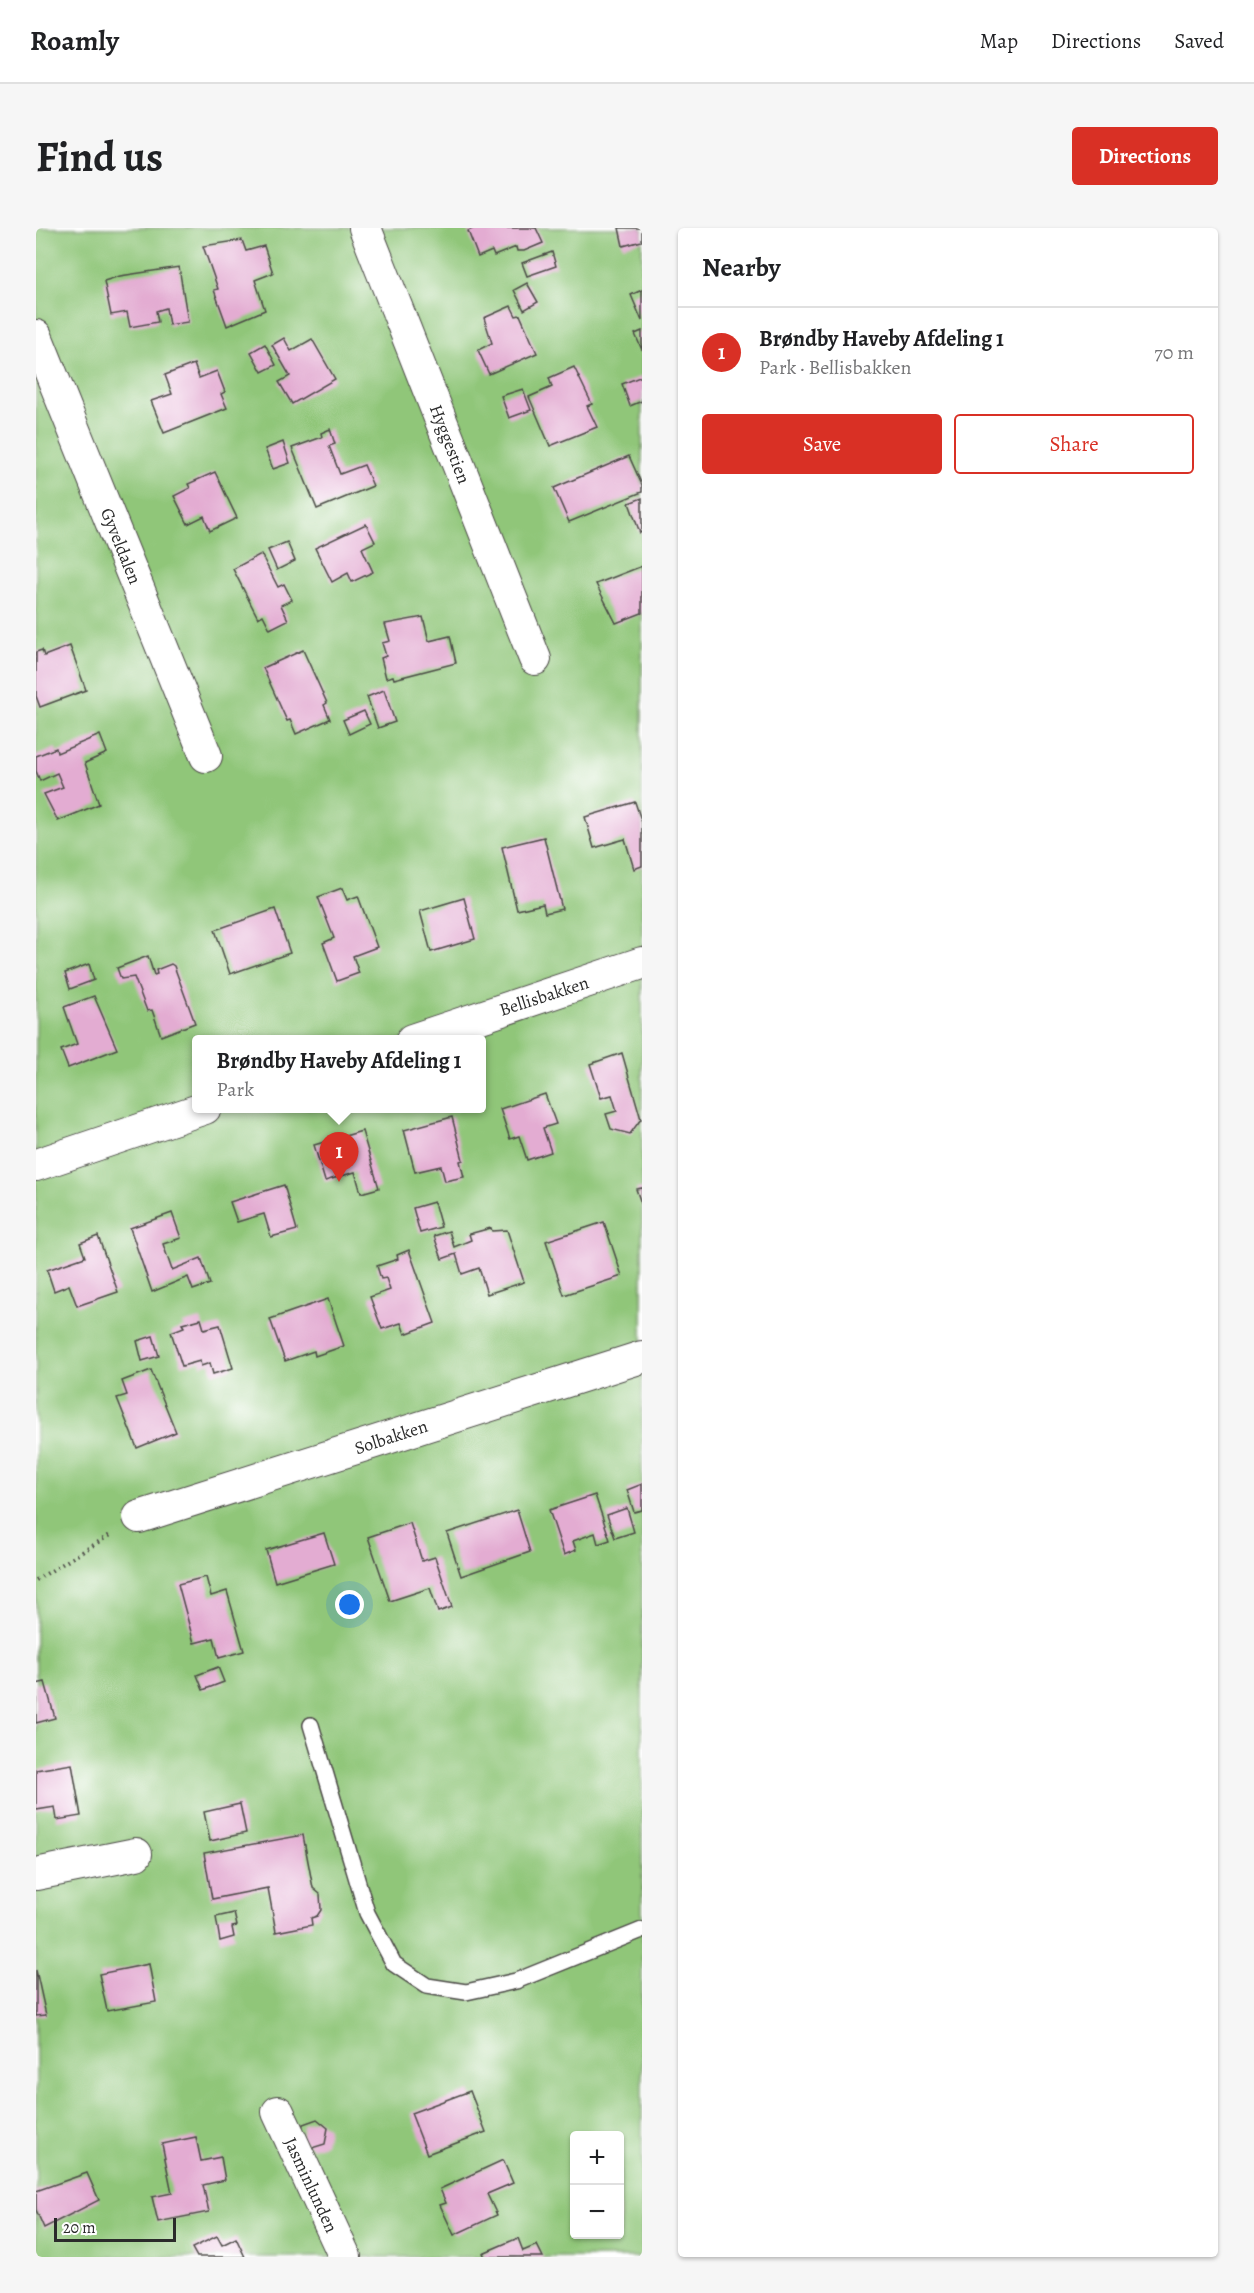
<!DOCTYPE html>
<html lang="en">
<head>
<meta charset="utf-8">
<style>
  :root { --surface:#fff; --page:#f6f6f6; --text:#202124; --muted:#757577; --line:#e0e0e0; --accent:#d93025 }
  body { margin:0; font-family:Alegreya,serif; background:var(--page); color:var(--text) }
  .controls { position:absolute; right:18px; bottom:18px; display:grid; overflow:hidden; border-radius:6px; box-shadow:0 2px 4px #0004 }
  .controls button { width:54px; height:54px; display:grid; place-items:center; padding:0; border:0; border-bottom:2px solid var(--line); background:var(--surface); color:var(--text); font:30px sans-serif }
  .scale { position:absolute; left:18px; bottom:15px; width:122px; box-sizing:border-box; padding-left:6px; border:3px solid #2b2b2b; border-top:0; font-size:16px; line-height:21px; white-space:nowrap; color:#2b2b2b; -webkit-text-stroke:4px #fff; paint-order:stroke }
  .you { position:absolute; left:314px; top:1377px; width:21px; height:21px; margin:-15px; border:4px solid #fff; border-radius:50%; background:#1a73e8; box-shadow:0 0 0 9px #1a73e833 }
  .badge { display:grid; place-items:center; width:39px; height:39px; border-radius:50%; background:var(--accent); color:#fff; font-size:20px; font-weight:700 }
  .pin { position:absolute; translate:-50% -50px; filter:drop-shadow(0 2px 3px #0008) }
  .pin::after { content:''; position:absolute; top:32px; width:21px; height:18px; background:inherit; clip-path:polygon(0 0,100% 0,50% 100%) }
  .popup { position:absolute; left:156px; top:807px; width:294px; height:78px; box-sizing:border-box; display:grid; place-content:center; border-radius:6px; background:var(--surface); filter:drop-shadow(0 2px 4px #0005); font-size:20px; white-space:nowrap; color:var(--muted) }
  .popup b { font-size:22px; color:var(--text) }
  .popup::after { content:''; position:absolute; left:50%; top:100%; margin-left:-12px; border:12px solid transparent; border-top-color:var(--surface) }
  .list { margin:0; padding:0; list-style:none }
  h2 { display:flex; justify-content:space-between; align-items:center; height:78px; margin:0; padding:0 24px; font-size:26px }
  h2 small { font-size:20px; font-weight:400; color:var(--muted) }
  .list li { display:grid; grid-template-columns:39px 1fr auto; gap:18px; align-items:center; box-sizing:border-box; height:90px; padding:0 24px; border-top:2px solid var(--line) }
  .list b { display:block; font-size:22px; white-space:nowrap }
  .list p { margin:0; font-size:20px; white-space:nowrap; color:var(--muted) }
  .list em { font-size:20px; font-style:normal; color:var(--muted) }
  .actions { display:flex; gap:12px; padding:18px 24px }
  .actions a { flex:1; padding:14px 0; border:2px solid var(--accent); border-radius:6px; text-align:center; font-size:21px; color:var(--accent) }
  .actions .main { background:var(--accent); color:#fff }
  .map { position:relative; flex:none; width:606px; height:2029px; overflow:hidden; border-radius:6px }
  header { display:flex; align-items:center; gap:36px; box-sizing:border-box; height:84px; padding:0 30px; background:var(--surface); border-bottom:2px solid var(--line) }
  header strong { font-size:28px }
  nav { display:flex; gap:33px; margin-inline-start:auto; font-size:21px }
  .intro { display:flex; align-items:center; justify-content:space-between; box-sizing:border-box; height:144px; padding:0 36px }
  h1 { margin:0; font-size:42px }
  .button { padding:15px 27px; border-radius:6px; background:var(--accent); color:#fff; font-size:21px; font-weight:700 }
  main { display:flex; gap:36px; padding:0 36px }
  aside { flex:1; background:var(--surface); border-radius:6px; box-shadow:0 2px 4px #0004 }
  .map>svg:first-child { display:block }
</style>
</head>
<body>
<header>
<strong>Roamly</strong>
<nav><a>Map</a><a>Directions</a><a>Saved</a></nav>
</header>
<div class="intro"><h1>Find us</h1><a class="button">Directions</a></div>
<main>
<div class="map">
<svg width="606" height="2029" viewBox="0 0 606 2029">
  <rect width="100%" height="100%" fill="#fff"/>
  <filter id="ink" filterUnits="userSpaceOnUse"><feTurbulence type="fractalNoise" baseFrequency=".0167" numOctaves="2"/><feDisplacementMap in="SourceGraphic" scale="12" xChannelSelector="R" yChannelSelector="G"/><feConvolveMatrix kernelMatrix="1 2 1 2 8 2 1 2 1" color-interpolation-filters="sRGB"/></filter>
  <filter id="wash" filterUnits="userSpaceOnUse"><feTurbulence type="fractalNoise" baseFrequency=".008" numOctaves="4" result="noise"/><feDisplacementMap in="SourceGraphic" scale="24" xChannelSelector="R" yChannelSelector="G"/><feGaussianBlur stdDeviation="1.35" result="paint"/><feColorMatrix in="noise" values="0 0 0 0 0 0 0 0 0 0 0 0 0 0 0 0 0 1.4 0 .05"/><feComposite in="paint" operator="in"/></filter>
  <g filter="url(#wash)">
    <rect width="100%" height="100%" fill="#f8ead9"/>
    <path fill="#90c679" stroke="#5e7852" stroke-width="1.5" fill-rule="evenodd" d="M 0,0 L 606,0 L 606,2029 L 0,2029 ZM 160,812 L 446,812 L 446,880 L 160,880 ZM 538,1908 L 584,1908 L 584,2006 L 538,2006 Z"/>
    <g id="blocks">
      <g fill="#e3acd2">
        <path d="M 438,0 L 500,0 L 507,15 L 488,23 L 481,23 L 480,19 L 458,28 L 456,23 L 442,29 L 432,3 Z"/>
        <path d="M 583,0 L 606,0 L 606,13 L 587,18 Z"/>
        <path d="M 206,12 L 210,23 L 228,18 L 237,45 L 219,52 L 229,82 L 191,98 L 178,62 L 182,61 L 167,18 Z"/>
        <path d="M 516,24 L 520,38 L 491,48 L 486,35 Z"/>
        <path d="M 143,39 L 152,94 L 133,97 L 130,80 L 120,83 L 122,94 L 94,99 L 91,84 L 75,87 L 68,53 L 84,48 Z"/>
        <path d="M 491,55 L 502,74 L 488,82 L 478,62 Z"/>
        <path d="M 606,62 L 606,93 L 595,67 Z"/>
        <path d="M 475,78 L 480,88 L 484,87 L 501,125 L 453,146 L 442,122 L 456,115 L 448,90 Z"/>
        <path d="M 606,103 L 606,122 L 599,106 Z"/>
        <path d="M 248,110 L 255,123 L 276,111 L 299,151 L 256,176 L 243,154 L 254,148 L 236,117 Z"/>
        <path d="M 229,116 L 240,137 L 226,144 L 215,124 Z"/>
        <path d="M 158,136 L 163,150 L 181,143 L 189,164 L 185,166 L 191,180 L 128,205 L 115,173 L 136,166 L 129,147 Z"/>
        <path d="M 538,139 L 556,176 L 551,178 L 561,199 L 514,218 L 493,169 L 516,159 L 513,150 Z"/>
        <path d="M 606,148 L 606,173 L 594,178 L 586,156 Z"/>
        <path d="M 487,161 L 495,182 L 473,190 L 465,168 Z"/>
        <path d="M 294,201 L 299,216 L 293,218 L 304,246 L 328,237 L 337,258 L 281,281 L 256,220 L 286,209 L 285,205 Z"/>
        <path d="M 247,214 L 254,235 L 237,241 L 229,221 Z"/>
        <path d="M 593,228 L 606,257 L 606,264 L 533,294 L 518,260 Z"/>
        <path d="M 179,244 L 201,290 L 174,303 L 168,288 L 152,296 L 138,268 L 154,260 L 152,256 Z"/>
        <path d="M 606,270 L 606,304 L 604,305 L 593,275 Z"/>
        <path d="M 330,296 L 339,314 L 326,320 L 337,344 L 316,354 L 312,345 L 296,354 L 279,320 Z"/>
        <path d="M 251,314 L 259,333 L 241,342 L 232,322 Z"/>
        <path d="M 225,326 L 242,359 L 248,356 L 256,372 L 245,377 L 252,392 L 234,401 L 227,387 L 222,390 L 197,341 Z"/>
        <path d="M 606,338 L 606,385 L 580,395 L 560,356 Z"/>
        <path d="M 387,389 L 393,413 L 414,408 L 420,435 L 358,451 L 357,448 L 350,450 L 345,430 L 350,428 L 346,415 L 354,413 L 349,396 Z"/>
        <path d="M 34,418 L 50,462 L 4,479 L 0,468 L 0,424 L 6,422 L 8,428 Z"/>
        <path d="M 267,422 L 291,475 L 288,477 L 294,491 L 260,506 L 254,492 L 251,493 L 227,440 Z"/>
        <path d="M 348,462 L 359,494 L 342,500 L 331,469 Z"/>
        <path d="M 328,483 L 334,496 L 313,506 L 307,492 Z"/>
        <path d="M 64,507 L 71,525 L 49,535 L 63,576 L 22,593 L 8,566 L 27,559 L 21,545 L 4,553 L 0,543 L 0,528 L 20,520 L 21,525 Z"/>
        <path d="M 599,574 L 606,595 L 606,638 L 598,641 L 589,611 L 558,620 L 549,589 Z"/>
        <path d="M 508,609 L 526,681 L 509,685 L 507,676 L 481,682 L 466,619 Z"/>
        <path d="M 306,660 L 311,672 L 322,668 L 341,719 L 317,728 L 323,745 L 301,753 L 287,715 L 298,710 L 282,669 Z"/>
        <path d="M 428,670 L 439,711 L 395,724 L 384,683 Z"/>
        <path d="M 239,681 L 254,725 L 194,746 L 179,702 Z"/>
        <path d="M 112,728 L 118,747 L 121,746 L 120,742 L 135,736 L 138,738 L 159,795 L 125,808 L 116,782 L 111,783 L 98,749 L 85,751 L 81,740 Z"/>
        <path d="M 53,736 L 58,752 L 34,761 L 29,745 Z"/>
        <path d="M 58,768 L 81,821 L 32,840 L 25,822 L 41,816 L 28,779 Z"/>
        <path d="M 586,825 L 605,891 L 594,906 L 575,901 L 570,886 L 581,883 L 576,867 L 565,870 L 554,836 Z"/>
        <path d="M 509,866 L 520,896 L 507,900 L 515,924 L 491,932 L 483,908 L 474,911 L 464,881 Z"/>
        <path d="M 416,889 L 427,932 L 424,933 L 428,949 L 409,953 L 405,938 L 379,944 L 368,902 Z"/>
        <path d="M 326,903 L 343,960 L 325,965 L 319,944 L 289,953 L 278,917 Z"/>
        <path d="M 248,957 L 261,1002 L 235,1009 L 228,986 L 201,994 L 194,974 Z"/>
        <path d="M 606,960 L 606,978 L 600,961 Z"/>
        <path d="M 398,974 L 405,999 L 384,1005 L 377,980 Z"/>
        <path d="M 136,985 L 145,1010 L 127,1016 L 136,1042 L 165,1030 L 174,1056 L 157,1062 L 152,1049 L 116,1064 L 94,1000 Z"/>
        <path d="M 568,994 L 586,1048 L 528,1067 L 510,1013 Z"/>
        <path d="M 455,1000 L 456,1003 L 471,1002 L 488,1054 L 451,1066 L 443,1040 L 426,1046 L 420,1026 L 406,1031 L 398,1008 L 413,1003 L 418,1019 L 435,1012 L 433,1006 Z"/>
        <path d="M 62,1008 L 82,1064 L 41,1078 L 33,1057 L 18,1063 L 11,1042 L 49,1029 L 44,1015 Z"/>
        <path d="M 373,1022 L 399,1095 L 369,1106 L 365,1095 L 346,1101 L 334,1069 L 354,1062 L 350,1050 L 345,1051 L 341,1038 L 362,1031 L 361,1027 Z"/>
        <path d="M 292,1071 L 308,1118 L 279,1128 L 278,1123 L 249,1133 L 234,1091 Z"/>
        <path d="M 165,1091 L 168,1101 L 184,1097 L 197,1140 L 177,1146 L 174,1135 L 165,1138 L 164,1133 L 146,1138 L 135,1104 L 148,1099 L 146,1096 Z"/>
        <path d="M 117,1108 L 123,1128 L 106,1133 L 101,1113 Z"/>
        <path d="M 115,1142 L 140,1204 L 101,1220 L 81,1170 L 91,1167 L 86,1153 Z"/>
        <path d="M 606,1256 L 606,1282 L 598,1284 L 591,1262 Z"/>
        <path d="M 559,1267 L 574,1312 L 562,1316 L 559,1305 L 537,1313 L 540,1322 L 528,1327 L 513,1282 Z"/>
        <path d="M 591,1280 L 598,1304 L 579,1310 L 571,1287 Z"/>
        <path d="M 481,1282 L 494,1324 L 425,1348 L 411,1305 Z"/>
        <path d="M 374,1295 L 386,1333 L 399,1329 L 416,1379 L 402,1384 L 394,1360 L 354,1373 L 332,1309 Z"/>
        <path d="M 288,1305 L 298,1336 L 239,1354 L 230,1322 Z"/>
        <path d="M 170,1349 L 175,1368 L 191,1363 L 208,1423 L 183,1430 L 178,1410 L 158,1415 L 142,1356 Z"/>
        <path d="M 182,1439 L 188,1454 L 167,1462 L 161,1447 Z"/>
        <path d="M 9,1454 L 19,1490 L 0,1495 L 0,1456 Z"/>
        <path d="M 36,1536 L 45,1588 L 21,1592 L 19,1579 L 0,1582 L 0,1542 Z"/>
        <path d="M 204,1576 L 210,1605 L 174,1613 L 168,1584 Z"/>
        <path d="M 267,1607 L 277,1660 L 284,1666 L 285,1682 L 281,1688 L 275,1690 L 276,1697 L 240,1704 L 232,1660 L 176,1671 L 168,1625 Z"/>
        <path d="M 198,1685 L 201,1698 L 196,1699 L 198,1709 L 184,1713 L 180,1689 Z"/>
        <path d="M 113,1736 L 120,1774 L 71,1783 L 63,1746 Z"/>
        <path d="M 0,1742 L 10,1787 L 0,1788 Z"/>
        <path d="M 434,1863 L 450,1904 L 391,1926 L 375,1885 Z"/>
        <path d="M 281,1891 L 292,1900 L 289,1916 L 276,1920 L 265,1911 L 267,1896 Z"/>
        <path d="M 160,1909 L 165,1933 L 185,1929 L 189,1952 L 167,1957 L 173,1984 L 122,1994 L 116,1969 L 136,1965 L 126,1916 Z"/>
        <path d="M 467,1932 L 477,1955 L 451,1966 L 461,1987 L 418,2007 L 404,1977 L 410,1975 L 404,1961 Z"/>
        <path d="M 51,1945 L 63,1972 L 8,2000 L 0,1982 L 0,1963 Z"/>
        <path d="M 181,2008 L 186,2017 L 200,2010 L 209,2029 L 161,2029 L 156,2020 Z"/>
        <path d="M 482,2010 L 487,2023 L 501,2017 L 507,2029 L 449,2029 L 447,2025 Z"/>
      </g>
    </g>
  </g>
  <g filter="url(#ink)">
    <use href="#blocks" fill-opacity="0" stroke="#4a4845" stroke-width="1.5"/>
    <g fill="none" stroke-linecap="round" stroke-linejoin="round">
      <g stroke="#4a4845" stroke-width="18">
        <path id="lane" d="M 275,1497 L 331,1685 L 358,1736 L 391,1758 L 430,1764 L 480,1753 L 606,1702"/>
      </g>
      <g stroke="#4a4845" stroke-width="34">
        <g id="street">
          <path d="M 329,0 L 499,431"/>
          <path d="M 0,108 L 170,528"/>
          <path d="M 376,812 L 606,735"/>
          <path d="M 0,937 L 169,880"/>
          <path d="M 103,1289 L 606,1129"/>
          <path d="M 0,1646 L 100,1626"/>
          <path d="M 242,1884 L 309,2029"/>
        </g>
      </g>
      <path stroke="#4a4845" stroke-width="4" stroke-dasharray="1.5 4.5" stroke-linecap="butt" d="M 0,1352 L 74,1307"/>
      <use href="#lane" stroke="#fff" stroke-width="15"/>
      <use href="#street" stroke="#fff" stroke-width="32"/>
    </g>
  </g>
  <g text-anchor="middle" stroke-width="6" stroke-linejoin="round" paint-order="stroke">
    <g font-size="18" fill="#2b2b2b" stroke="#fff">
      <text transform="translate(414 216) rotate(69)" y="6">Hyggestien</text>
      <text transform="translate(85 318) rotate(68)" y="6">Gyveldalen</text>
      <text transform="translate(508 768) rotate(-18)" y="6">Bellisbakken</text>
      <text transform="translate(355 1209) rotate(-18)" y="6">Solbakken</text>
      <text transform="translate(275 1957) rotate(65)" y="6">Jasminlunden</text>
    </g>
  </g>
</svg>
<div class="controls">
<button>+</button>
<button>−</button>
</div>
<div class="scale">20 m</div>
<div class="you"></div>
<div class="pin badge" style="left:303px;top:954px">1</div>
<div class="popup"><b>Brøndby Haveby Afdeling 1</b>Park</div>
</div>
<aside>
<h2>Nearby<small></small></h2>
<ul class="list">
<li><span class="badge">1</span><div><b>Brøndby Haveby Afdeling 1</b><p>Park · Bellisbakken</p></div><em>70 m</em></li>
</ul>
<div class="actions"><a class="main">Save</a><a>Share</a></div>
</aside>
</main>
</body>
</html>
